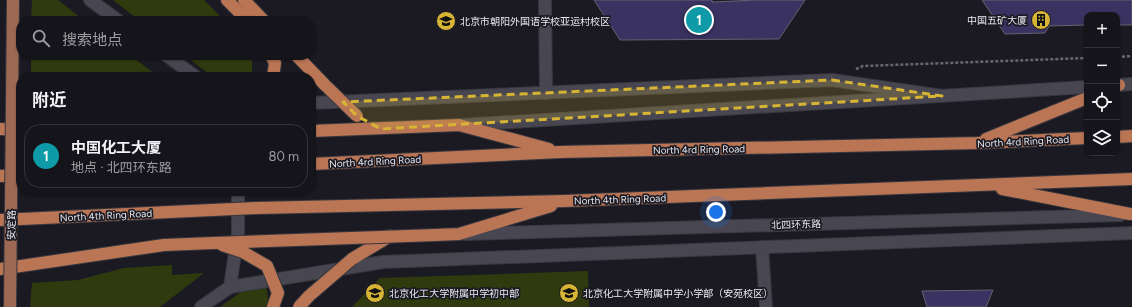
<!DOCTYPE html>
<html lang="zh">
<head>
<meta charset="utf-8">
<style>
  :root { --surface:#14141a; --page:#1d1d23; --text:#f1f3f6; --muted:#9d9ea2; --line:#333339; --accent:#0b8043 }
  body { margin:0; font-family:Figtree,"Noto Sans SC",sans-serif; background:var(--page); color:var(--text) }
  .controls { position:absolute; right:12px; top:12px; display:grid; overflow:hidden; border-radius:8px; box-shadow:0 1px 3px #0004 }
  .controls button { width:36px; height:36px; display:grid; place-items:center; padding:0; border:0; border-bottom:1px solid var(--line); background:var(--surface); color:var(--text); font:20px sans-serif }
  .you { position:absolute; left:716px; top:212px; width:14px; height:14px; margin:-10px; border:3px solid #fff; border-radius:50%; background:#1a73e8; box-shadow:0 0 0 6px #1a73e833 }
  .badge { display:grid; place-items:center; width:26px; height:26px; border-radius:50%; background:var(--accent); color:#fff; font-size:13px; font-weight:700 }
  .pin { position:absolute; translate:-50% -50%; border:2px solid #fff; box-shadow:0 1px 4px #0006 }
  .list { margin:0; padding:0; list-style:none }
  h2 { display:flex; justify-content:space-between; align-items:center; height:52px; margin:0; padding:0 16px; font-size:17px }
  h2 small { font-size:13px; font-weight:400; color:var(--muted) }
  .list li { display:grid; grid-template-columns:26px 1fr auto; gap:12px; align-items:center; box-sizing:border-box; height:64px; margin:0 8px 8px; padding:0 8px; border:1px solid var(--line); border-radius:16px }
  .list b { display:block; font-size:15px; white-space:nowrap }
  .list p { margin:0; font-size:13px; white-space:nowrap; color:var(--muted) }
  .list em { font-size:13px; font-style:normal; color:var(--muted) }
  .icon { flex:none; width:22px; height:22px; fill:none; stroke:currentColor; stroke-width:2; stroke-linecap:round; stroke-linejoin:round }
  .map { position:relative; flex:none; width:1132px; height:307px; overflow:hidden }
  .search { position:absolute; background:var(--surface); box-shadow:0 1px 3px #0004; left:16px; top:16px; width:300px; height:44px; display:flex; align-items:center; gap:10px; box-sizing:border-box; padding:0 14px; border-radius:16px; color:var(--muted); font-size:15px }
  .panel { position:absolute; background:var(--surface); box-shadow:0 1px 3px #0004; left:16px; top:72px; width:300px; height:124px; border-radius:16px }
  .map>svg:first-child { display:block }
</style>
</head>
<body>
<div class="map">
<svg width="1132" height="307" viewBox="0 0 1132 307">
  <rect width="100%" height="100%" fill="#1b1a23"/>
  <g fill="#2f3b0e">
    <path d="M 32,0 L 58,0 L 85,21 L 31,21 Z"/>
    <path d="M 113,0 L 204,0 L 225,21 L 140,21 Z"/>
    <path d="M 31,55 L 130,55 L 159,77 L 31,77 Z"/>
    <path d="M 184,55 L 252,55 L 252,77 L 213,77 Z"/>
    <path d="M 172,265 L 172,275 L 204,273 L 160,307 L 30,307 L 32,283 L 78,280 L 124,268 Z"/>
    <path d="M 588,271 L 589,307 L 352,307 L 380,278 Z"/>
    <path d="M 266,284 L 269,307 L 220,307 L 248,287 Z"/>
  </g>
  <g fill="#3a3361" stroke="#64636f">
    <path d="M 594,0 L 712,0 L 712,2 L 756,0 L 805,0 L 779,39 L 620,40 Z"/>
    <path d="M 982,0 L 1132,0 L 1132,25 L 1117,25 L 1117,15 L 1087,15 L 1087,25 L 1049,26 L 1045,33 L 1005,34 Z"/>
    <path d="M 993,290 L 986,307 L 927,307 L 922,291 Z"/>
  </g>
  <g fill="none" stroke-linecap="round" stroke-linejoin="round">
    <g stroke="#38373e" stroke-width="14">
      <g id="minor">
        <path d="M 545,0 L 546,93"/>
        <path d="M 762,247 L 766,307"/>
      </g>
    </g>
    <g stroke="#38373e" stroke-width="14">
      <g id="tertiary">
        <path d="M 90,0 L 119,21"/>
        <path d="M 166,55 L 196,77"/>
        <path d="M 1117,85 L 1132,84"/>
        <path d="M 311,103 L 832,80 L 942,96"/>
        <path d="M 461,125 L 1087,87"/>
        <path d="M 465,234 L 1121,215"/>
        <path d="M 230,287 L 238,233 L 238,191"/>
        <path d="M 201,307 L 230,287 L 383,262 L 1132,233"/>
      </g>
    </g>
    <g stroke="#38373e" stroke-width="14">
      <g id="trunk">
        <path d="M 227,0 L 248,21"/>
        <path d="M 244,0 L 264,21"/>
        <path d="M 271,55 L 275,63 L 273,77"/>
        <path d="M 1117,86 L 1119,85"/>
        <path d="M 0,129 L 21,130"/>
        <path d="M 311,131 L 459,125 L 549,149"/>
        <path d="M 1117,137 L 1132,136"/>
        <path d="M 986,139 L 1087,98"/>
        <path d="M 311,164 L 560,152 L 977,143 L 1087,138"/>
        <path d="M 0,176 L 21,175"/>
        <path d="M 1002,189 L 1130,214"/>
        <path d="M 257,208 L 565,201 L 1132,179"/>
        <path d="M 0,220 L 212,210"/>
        <path d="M 435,235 L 459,234 L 551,206"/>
        <path d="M 352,259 L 390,236"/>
        <path d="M 0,269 L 164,245 L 213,243"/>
      </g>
    </g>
    <g stroke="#68676f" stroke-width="2.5" stroke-dasharray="3 2" stroke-linecap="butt">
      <path d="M 1117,57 L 1132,56"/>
      <path d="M 856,69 L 863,66 L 1087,58"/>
    </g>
    <use href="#minor" stroke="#474651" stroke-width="12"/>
    <use href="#tertiary" stroke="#474651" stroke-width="12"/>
    <use href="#trunk" stroke="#ba7554" stroke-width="12"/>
    <g stroke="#38373e" stroke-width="14" stroke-linecap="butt">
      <path id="primary-bridge" d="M 10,307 L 13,0"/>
    </g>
    <g stroke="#38373e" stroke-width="14" stroke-linecap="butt">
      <g id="trunk-bridge">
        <path d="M 296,55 L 325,85 L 357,116"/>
        <path d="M 212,210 L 257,208"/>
        <path d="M 213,243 L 435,235"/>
        <path d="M 222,245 L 243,252 L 267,266 L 278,293 L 273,307"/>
        <path d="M 299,307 L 309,296 L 352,259"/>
      </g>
    </g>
    <use href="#primary-bridge" stroke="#9d6953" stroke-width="12"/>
    <use href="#trunk-bridge" stroke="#ba7554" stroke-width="12"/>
  </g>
  <path fill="#d8b434" fill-opacity="0.2" stroke="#d8b434" stroke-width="3" stroke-dasharray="8 5" stroke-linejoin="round" d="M 832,80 L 942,96 L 381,129 L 357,116 L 343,102 Z"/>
  <defs>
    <g id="building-disc" transform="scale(1)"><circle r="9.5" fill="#d8b434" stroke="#1b1a23"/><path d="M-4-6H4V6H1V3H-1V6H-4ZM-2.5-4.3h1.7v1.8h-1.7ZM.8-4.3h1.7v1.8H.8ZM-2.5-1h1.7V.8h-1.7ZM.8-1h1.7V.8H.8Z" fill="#111"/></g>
    <g id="school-disc" transform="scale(1)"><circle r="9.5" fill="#d8b434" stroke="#1b1a23"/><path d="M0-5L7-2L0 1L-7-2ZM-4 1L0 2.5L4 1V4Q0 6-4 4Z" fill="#111"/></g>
  </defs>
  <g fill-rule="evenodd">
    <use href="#building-disc" x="1041" y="20"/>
    <use href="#school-disc" x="446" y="21"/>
    <use href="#school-disc" x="375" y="293"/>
    <use href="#school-disc" x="569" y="293"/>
  </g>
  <g text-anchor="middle" stroke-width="3.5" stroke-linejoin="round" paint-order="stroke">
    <g font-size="10" fill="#e8e7ee" stroke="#1b1a23" text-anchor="start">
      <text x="1027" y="24" text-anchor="end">中国五矿大厦</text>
      <text x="460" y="25">北京市朝阳外国语学校亚运村校区</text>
      <text x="389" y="297">北京化工大学附属中学初中部</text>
      <text x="583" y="297">北京化工大学附属中学小学部（安苑校区）</text>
    </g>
    <g font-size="10" fill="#e8e7ee" stroke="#1b1a23">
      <text transform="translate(1023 141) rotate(-3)" y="4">North 4rd Ring Road</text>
      <text transform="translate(699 149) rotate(-1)" y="4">North 4rd Ring Road</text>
      <text transform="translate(375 161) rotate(-3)" y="4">North 4rd Ring Road</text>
      <text transform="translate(620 199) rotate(-2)" y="4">North 4th Ring Road</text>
      <text transform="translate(106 215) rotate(-3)" y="4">North 4th Ring Road</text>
      <text transform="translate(796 224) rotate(-2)" y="4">北四环东路</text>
      <text transform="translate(11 225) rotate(-89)" y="4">安定路</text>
    </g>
  </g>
</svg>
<div class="controls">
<button>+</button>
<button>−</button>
<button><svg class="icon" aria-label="locate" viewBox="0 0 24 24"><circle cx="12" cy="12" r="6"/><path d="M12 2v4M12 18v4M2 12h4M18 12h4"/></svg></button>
<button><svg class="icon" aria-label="layers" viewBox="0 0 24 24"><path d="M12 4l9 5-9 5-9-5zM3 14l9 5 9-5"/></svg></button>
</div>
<div class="you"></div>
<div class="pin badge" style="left:699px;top:20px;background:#0f9aa8">1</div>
<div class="search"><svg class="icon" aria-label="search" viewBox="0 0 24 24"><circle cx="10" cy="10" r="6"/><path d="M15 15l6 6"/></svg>搜索地点</div>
<section class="panel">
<h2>附近<small></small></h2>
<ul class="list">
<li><span class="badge" style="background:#0f9aa8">1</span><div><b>中国化工大厦</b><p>地点 · 北四环东路</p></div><em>80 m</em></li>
</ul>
</section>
</div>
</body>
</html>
